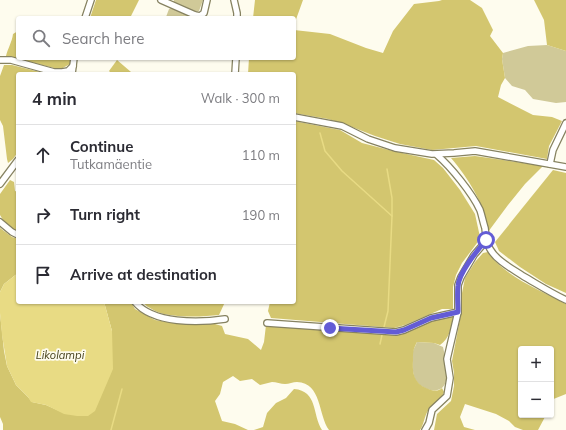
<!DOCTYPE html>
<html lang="en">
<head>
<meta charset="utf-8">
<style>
  :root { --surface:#fff; --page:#f2f2f3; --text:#2b2b33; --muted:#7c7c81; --line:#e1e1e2 }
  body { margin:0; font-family:Mulish,sans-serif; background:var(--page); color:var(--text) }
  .controls { position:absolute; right:12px; bottom:12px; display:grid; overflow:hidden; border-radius:4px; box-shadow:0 1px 3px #0004 }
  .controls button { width:36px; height:36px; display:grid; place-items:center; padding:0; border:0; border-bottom:1px solid var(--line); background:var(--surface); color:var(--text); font:20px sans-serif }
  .stop { position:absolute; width:12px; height:12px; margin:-9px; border:3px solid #635cd5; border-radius:50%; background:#fff }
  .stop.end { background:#635cd5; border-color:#fff; box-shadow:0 1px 4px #0008 }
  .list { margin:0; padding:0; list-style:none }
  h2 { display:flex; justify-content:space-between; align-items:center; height:52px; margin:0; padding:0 16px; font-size:17px }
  h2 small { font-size:13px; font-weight:400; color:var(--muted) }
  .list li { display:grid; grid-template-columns:26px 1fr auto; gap:12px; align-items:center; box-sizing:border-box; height:60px; padding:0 16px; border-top:1px solid var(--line) }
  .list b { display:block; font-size:15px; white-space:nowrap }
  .list p { margin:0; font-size:13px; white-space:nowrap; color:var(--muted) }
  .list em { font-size:13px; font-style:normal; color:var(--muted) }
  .icon { flex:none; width:22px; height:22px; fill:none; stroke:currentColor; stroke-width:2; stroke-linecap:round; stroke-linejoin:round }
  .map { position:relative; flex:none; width:566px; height:430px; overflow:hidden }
  .search { position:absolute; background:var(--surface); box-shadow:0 1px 3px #0004; left:16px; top:16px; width:280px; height:44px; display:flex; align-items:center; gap:10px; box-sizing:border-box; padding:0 14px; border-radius:4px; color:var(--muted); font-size:15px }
  .panel { position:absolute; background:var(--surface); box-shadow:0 1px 3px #0004; left:16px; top:72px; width:280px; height:232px; border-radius:4px }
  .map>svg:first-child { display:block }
</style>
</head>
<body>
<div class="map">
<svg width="566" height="430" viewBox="0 0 566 430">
  <rect width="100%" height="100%" fill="#fefcee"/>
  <g fill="#d0c998">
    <path d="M 174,0 L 203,0 L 199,11 L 196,12 L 173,2 Z"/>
    <path d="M 171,8 L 173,8 L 196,18 L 166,17 L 169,9 Z"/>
    <path d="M 547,45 L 566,51 L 566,102 L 556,103 L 533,99 L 525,90 L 512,86 L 505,78 L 502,59 L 503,53 L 528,46 Z"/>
    <path d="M 417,342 L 434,343 L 443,347 C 445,355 448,374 446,381 C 442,397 421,390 415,379 C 412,372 412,358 413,351 C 414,348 416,345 417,342 Z"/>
  </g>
  <g fill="#d3c66f">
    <path d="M 96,0 L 139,0 L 130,18 L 90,18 Z"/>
    <path d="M 255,0 L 303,0 L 294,25 L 294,18 L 253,18 Z"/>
    <path d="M 442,0 L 470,0 L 482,8 L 493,30 L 490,36 L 503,53 L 502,59 L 505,78 L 501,85 L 498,97 L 533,115 L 552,117 L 562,121 L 549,146 L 547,159 L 476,146 L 432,150 L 400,144 L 375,136 L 347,125 L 328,119 L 294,113 L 294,74 L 248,74 L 249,58 L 294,58 L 294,30 L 330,34 L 366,48 L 383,53 L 393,31 L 414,4 L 439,1 Z"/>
    <path d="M 534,0 L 566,0 L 566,51 L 547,45 L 544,20 Z"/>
    <path d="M 18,31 L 18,58 L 71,58 L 70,64 L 61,69 L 54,68 L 11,57 L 6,56 C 8,48 12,42 13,34 Z"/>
    <path d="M 117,60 L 131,72 L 130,74 L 112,74 L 109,71 Z"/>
    <path d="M 4,65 L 12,65 L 48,74 L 18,74 L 18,152 L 13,159 L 8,163 L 7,159 L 3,126 L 0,120 L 0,76 Z"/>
    <path d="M 294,121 L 340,130 L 362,143 L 393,151 L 434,160 L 443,168 L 460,190 L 475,214 L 480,237 L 477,243 L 462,263 L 456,275 L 453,287 L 453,309 L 442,309 L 405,325 L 394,328 L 271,318 L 268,311 L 270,302 L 269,302 L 294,302 Z"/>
    <path d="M 475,156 L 503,160 L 543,166 L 525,184 L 508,205 L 488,232 C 486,206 468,178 451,158 Z"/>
    <path d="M 553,170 L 566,173 L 566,293 L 546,284 L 520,267 L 499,251 L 495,242 Z"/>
    <path d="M 10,180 L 14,182 L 15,191 L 18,192 L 18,231 L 13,229 L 3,220 L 0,215 L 0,194 Z"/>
    <path d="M 0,228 L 12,237 L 18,239 L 18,273 L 4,284 L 0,292 Z"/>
    <path d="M 488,252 C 505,277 540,290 566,304 L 566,394 L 551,400 L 551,349 L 521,349 L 521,415 L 546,415 L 538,430 L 523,430 L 515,427 L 509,421 L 496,414 L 465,404 L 460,417 L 464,427 L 475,430 L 434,430 L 437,414 L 451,401 L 454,386 L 454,373 L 452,361 L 460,319 L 462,307 L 462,293 L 465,278 L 475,262 L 483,253 Z"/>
    <path d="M 104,302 L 131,302 L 135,309 L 155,320 L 179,324 L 215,324 L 222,326 L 225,334 L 248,339 L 261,350 L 264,342 L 266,325 L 393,335 L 415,328 L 430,321 L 448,316 L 453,316 L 453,319 C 451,329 449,339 440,345 L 434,343 L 417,342 C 413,350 413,352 413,360 C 412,376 415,385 431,390 C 435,391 439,391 442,388 L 444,392 C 441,402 434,401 429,409 C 424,416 424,425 420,430 L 329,430 C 318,415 322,383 297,382 C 293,382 289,384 285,384 C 281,384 276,382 272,382 C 268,383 264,384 260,385 L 252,379 L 240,381 L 233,376 L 223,382 L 220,394 L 215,401 L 222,421 L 235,424 L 248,430 L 3,430 L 3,424 L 0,417 L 0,313 L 4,351 L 7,366 L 16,385 L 28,397 L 32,402 L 46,405 L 64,413 L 112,331 L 106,309 Z"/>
    <path d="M 142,302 L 225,302 L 219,315 C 201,317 165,319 150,308 C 147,307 145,304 142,302 Z"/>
    <path d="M 294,389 C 318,391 312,414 322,430 L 254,430 L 263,427 L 267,413 L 276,403 L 286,398 Z"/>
  </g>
  <path fill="#e8db84" d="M 18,273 L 18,302 L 104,302 L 106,309 L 112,331 L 113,369 L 95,411 L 88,416 L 77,416 L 64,414 L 46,405 L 31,402 L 28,397 L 16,385 L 7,366 L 2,335 L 0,313 L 0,292 L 4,284 Z"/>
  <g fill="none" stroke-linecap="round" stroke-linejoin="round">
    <g stroke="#e8db84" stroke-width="1.5">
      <path d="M 320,133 L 325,151 L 342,171 L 392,216"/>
      <path d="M 384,327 L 388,311 L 392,216 L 392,198 L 387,169"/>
      <path d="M 380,344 L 382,335"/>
      <path d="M 111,430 L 122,389"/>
    </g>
    <g stroke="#868261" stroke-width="8">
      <g id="minor">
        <path d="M 161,0 L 195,15 L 200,16 L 204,13 L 207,0"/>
        <path d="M 234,0 L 237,13 L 237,18"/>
        <path d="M 85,18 L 91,0"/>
        <path d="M 0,60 L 11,60 L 54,72 L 62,72 L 68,71 L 73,66"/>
        <path d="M 72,74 L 74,58"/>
        <path d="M 235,74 L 236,58"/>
        <path d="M 294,117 L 342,126 L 368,139 L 395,148 L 432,154 L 454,153 L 475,151 L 566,167"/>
        <path d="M 437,155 C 451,167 472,193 480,210 C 482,216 483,222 485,228 C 486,236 486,242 490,249 C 497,261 511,268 523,276 C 537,284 551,293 566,300"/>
        <path d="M 550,164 L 553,150 L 566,123"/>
        <path d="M 0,184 L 18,160"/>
        <path d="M 0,222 L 12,232 L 18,235"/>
        <path d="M 135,302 C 153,324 199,323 225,319"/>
        <path d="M 267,323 L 396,332 L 404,330 L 431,318 L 458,312"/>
        <path d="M 425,430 L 429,423 L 432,410 L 447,396 L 450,378 L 447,359 L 458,312 L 458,285 L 461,277 L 474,255 L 486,241"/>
      </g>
    </g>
    <use href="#minor" stroke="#fff" stroke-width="5.5"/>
  </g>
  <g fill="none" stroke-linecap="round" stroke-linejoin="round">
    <path stroke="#635cd5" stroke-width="5" d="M 330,328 L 396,332 L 404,330 L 431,318 L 458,312 C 458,303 457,295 458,286 C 459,272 477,251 486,240"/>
  </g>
  <g text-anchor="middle" stroke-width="3.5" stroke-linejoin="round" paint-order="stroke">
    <g font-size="11" font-style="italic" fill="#45401a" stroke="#fefcee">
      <text x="60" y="359">Likolampi</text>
    </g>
  </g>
</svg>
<div class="controls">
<button>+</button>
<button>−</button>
</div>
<div class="stop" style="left:486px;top:240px"></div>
<div class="stop end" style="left:330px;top:328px"></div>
<div class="search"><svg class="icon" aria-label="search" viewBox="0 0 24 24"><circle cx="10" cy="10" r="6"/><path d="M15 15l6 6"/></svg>Search here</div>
<section class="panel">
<h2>4 min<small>Walk · 300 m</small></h2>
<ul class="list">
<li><svg class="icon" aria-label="ahead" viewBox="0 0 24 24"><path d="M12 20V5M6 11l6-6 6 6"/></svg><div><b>Continue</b><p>Tutkamäentie</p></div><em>110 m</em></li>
<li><svg class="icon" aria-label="right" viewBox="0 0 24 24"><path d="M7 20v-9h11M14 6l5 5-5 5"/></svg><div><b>Turn right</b></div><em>190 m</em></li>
<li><svg class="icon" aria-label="arrive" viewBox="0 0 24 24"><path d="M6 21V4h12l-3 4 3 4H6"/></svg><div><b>Arrive at destination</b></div></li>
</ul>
</section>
</div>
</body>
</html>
